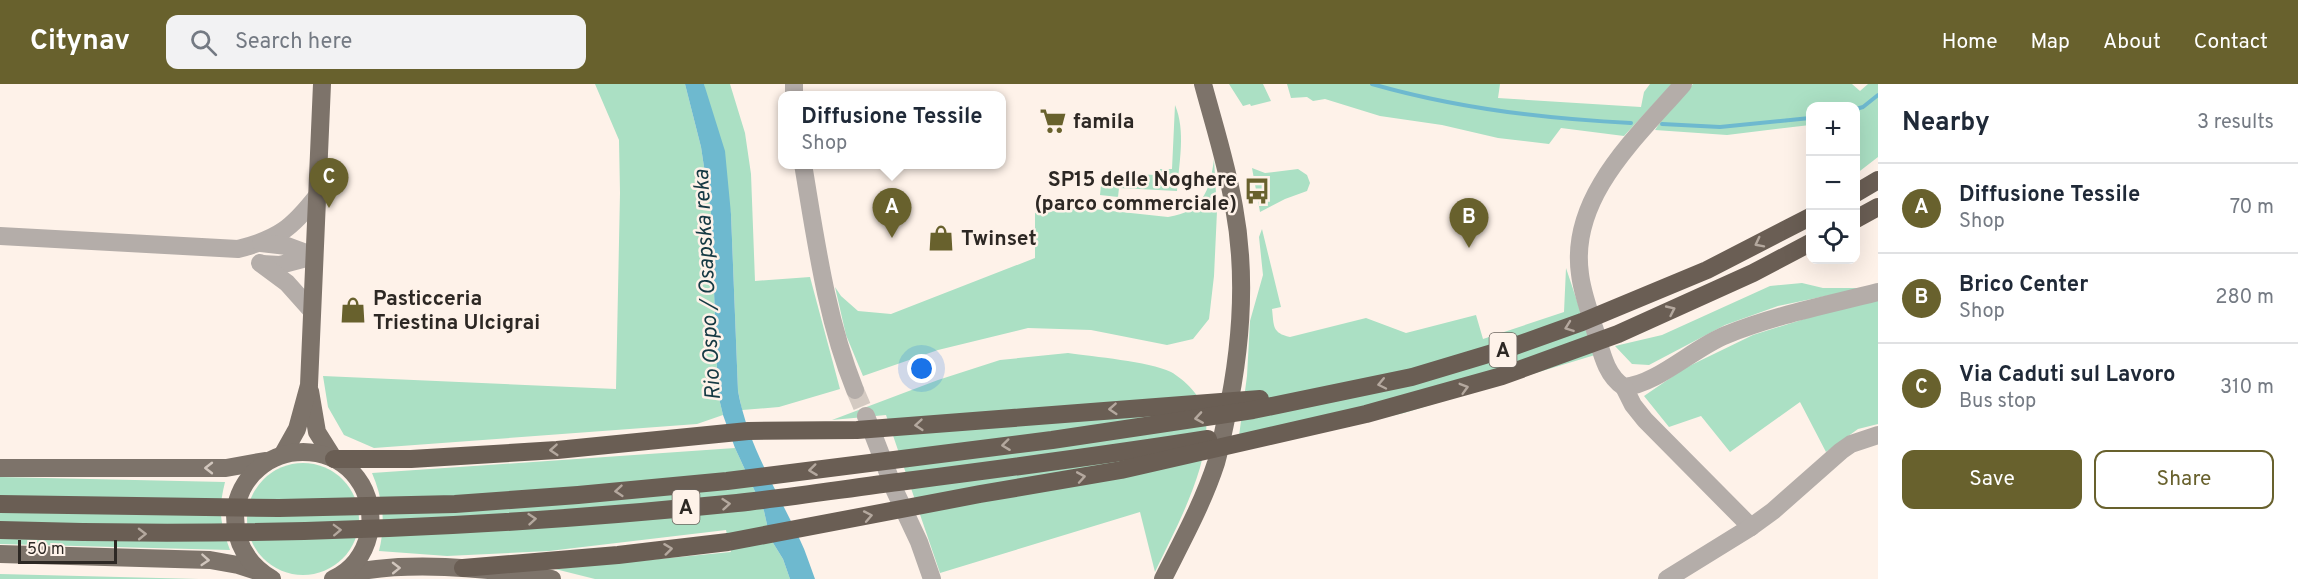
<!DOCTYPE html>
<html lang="en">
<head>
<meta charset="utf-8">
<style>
  :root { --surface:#fff; --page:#f2f2f3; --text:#1f2937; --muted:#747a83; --line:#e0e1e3; --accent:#68612d }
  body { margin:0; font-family:Overpass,sans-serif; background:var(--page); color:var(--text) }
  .controls { position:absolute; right:18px; top:18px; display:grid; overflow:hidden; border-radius:12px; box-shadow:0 6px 24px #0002 }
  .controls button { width:54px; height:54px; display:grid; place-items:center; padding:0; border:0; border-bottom:2px solid var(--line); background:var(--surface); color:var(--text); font:30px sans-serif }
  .scale { position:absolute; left:18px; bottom:15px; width:99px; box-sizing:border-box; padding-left:6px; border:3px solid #2d2824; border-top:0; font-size:16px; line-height:21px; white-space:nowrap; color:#2d2824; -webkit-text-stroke:4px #fef2e9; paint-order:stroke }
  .you { position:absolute; left:922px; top:285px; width:21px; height:21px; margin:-15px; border:4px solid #fff; border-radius:50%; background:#1a73e8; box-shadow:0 0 0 9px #1a73e833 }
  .badge { display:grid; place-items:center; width:39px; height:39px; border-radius:50%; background:var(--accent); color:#fff; font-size:20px; font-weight:700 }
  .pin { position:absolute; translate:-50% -50px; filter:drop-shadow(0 2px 3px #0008) }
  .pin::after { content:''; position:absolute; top:32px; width:21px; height:18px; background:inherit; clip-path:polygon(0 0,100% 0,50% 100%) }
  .popup { position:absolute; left:778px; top:7px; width:228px; height:78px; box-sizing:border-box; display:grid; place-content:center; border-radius:12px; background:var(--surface); filter:drop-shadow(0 2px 4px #0005); font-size:20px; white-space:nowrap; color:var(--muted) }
  .popup b { font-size:22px; color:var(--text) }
  .popup::after { content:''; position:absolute; left:50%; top:100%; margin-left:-12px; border:12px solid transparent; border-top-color:var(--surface) }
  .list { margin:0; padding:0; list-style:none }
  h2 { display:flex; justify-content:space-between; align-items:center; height:78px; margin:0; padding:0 24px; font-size:26px }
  h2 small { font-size:20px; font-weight:400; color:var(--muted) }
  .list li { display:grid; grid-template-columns:39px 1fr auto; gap:18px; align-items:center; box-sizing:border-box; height:90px; padding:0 24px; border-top:2px solid var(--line) }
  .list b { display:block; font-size:22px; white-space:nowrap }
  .list p { margin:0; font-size:20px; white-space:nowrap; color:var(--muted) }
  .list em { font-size:20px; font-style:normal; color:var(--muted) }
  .actions { display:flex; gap:12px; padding:18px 24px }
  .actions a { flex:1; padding:14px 0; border:2px solid var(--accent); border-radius:12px; text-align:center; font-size:21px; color:var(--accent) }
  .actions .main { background:var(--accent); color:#fff }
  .icon { flex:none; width:33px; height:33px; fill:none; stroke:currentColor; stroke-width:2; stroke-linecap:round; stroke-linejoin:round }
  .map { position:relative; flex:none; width:1878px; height:495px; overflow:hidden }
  header { display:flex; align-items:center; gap:36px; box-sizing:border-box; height:84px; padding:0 30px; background:var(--accent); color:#fff }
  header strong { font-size:28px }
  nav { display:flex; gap:33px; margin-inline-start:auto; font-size:21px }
  .search { width:420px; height:54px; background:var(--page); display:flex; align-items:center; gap:15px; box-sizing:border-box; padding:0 21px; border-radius:12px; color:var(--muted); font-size:22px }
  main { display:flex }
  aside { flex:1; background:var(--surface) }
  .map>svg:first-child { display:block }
</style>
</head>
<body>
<header>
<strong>Citynav</strong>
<div class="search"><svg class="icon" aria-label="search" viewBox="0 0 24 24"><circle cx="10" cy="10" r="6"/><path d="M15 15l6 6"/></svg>Search here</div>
<nav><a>Home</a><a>Map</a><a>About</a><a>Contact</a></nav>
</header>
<main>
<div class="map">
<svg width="1878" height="495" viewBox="0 0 1878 495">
  <rect width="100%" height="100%" fill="#fef2e9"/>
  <g fill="#abe0c4">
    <path d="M 595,0 L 685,0 L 701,63 L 711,129 L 718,310 L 723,331 L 697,340 L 374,364 L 344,351 L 328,323 L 323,292 L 616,305 L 620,109 L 619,56 Z"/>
    <path d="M 704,0 L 730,0 L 745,49 L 751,90 L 755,197 L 810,193 L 840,305 L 779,323 L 742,326 L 738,307 L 731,130 Z"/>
    <path d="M 1229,0 L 1263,0 L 1271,17 L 1251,22 L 1250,20 L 1243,22 Z"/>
    <path d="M 1287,0 L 1500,0 L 1498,14 L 1641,23 L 1644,8 L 1650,0 L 1672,0 L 1624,52 L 1561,44 L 1549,60 L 1498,54 L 1442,41 L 1380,32 L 1325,15 L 1313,17 L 1307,13 L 1291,14 Z"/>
    <path d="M 1693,0 L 1852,0 L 1860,7 L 1868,0 L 1878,0 L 1878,73 L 1856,90 L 1856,22 L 1810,22 L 1810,41 L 1727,51 L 1655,46 L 1670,23 Z"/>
    <path d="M 1175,21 C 1186,47 1179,79 1177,107 L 1119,104 L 1118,113 L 1100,111 L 1101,101 L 1105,102 L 1105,97 L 1119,90 L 1159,91 L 1160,85 L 1172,85 Z"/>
    <path d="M 1214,75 L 1217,127 L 1214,192 L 1209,235 L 1193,255 L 1167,261 L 1091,246 L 1028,244 L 938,266 L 863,292 L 846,251 L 835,203 L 841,212 L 858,227 L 891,230 L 1035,174 L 1035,129 L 1084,124 L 1168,133 C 1203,128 1210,106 1214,75 Z"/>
    <path d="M 1252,84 L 1265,89 L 1298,85 L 1307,91 L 1310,99 L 1307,107 L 1285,115 L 1260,128 Z"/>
    <path d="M 1262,145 L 1281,223 L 1272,225 C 1274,242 1272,249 1290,253 L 1366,234 L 1406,249 L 1476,231 L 1483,255 L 1564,228 L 1566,184 L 1595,271 L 1404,329 L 1237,367 L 1247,292 L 1250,237 L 1263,191 L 1259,153 Z"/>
    <path d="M 1802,199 L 1823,204 L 1864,204 L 1778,222 L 1725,241 L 1649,281 L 1632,280 L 1615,262 L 1662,251 L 1770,202 Z"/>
    <path d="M 1878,212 L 1878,340 L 1858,345 L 1826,368 L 1800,318 L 1730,368 L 1701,332 L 1669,343 L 1644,312 L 1685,284 L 1753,251 Z"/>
    <path d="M 1068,269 C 1094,273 1148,277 1171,288 C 1185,296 1202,313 1205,329 C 1214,377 1175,445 1155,488 L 1140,428 L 940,489 L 886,331 L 832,336 L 938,296 L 1000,276 Z"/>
    <path d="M 735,364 L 764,427 L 770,454 L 783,475 L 790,495 L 595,495 L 555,485 L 731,468 L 726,446 L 549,467 L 447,472 L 379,467 C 386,439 383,415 372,389 Z"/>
    <circle cx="303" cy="435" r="56"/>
    <path d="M 0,393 L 225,398 C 218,427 220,438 230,466 L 0,460 Z"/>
    <path d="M 0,490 L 199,495 L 0,495 Z"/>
  </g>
  <path fill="#6eb9cf" d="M 685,0 L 704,0 L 725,67 L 731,130 L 738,307 C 748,362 777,406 800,456 C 806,468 810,482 815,495 L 790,495 L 783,475 L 770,454 L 764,427 L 735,364 L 723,331 L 718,310 L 711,129 L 701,63 Z"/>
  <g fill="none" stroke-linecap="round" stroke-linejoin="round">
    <g stroke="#6eb9cf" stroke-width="4">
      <path d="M 1372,0 C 1456,24 1544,35 1631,39"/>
      <path d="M 1856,25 L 1863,23 L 1878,11"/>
      <path d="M 1662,40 L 1720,43 L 1810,34"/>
    </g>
    <path stroke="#d4cac2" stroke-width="18" stroke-dasharray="18 9" stroke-linecap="butt" d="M 855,306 L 866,332"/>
    <g stroke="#b4ada9" stroke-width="18">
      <path d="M 794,0 L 794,12"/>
      <path d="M 1683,0 C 1637,53 1569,113 1580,190 C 1582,208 1589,226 1594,243 C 1601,264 1604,290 1624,303 C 1656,301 1695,263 1726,251 C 1775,231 1827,221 1878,208"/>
      <path d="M 803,80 C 816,157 826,234 855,306"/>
      <path d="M 0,152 L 238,165 C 278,155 292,144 317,112"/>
      <path d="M 261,159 L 287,162 L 314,172 L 280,181 L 262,180"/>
      <path d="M 260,179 L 287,199 L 312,227"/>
      <path d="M 1624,303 L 1633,321 L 1645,336 L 1751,443"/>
      <path d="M 866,332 L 895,407 L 919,458 L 932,495"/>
      <path d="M 1667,495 L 1751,443 L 1773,427 L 1841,367 L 1851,360 L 1878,351"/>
    </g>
    <g stroke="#7d736a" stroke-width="18">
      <path d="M 310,307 L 317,348 L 334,375"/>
      <path d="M 283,370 L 297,345 L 309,301 L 322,0"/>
      <path d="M 0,384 L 226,384 L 265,377"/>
      <path d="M 0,470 L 210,476 L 238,481 L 260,488"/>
      <path d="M 340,492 C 399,475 491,484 552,495"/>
      <path d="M 272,495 C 248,481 235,459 235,431 C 236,413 245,395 259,384 C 287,360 334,363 357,394 C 382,427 371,479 333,495"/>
      <path d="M 1163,495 C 1182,457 1203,419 1216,379 C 1220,365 1223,349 1226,335 C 1241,266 1247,193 1234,123 C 1227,81 1214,41 1203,0"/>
    </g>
    <g stroke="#6a5e54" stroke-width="18">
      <path d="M 1856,109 L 1878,96"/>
      <path d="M 1856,135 L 1878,123"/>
      <path d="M 334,375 L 411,375 L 557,366 L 748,347 L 857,346 L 1260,315"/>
      <path d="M 0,420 L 279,424 L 455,420 L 578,411 L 727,397 L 1052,356 L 1253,326 L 1412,293 L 1512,263 L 1582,238 L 1707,186 L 1810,133"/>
      <path d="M 0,446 C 246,454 492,444 737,419 C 793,413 850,404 906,397 C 1007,384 1107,371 1208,355"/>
      <path d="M 463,484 L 618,471 L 728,458 L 980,410 L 1121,386 L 1366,330 L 1502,292 L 1618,250 L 1753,189 L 1810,159"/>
    </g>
  </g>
  <defs><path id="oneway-chevron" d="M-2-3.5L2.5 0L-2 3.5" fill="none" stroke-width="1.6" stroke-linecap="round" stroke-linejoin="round" transform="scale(1.5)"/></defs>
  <g stroke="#b4a89e">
    <use href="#oneway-chevron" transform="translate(1759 159) rotate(153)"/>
    <use href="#oneway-chevron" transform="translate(1671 226) rotate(-25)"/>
    <use href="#oneway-chevron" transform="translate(1569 243) rotate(160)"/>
    <use href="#oneway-chevron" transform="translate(1382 300) rotate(168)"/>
    <use href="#oneway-chevron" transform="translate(1464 304) rotate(-16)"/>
    <use href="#oneway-chevron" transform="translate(1113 325) rotate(176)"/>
    <use href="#oneway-chevron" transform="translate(1199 334) rotate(171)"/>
    <use href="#oneway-chevron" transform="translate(919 341) rotate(175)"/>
    <use href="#oneway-chevron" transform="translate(1006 361) rotate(173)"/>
    <use href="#oneway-chevron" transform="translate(554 366) rotate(176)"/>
    <use href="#oneway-chevron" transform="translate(813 386) rotate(173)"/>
    <use href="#oneway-chevron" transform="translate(1081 393) rotate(-10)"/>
    <use href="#oneway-chevron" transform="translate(619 407) rotate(175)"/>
    <use href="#oneway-chevron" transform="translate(726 420) rotate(-5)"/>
    <use href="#oneway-chevron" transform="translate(868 432) rotate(-11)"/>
    <use href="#oneway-chevron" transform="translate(532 435) rotate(-5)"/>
    <use href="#oneway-chevron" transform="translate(337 446) rotate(-2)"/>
    <use href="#oneway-chevron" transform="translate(142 450) rotate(-1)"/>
    <use href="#oneway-chevron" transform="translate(668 465) rotate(-7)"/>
  </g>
  <g stroke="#d1c6bd">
    <use href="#oneway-chevron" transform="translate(209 384) rotate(-180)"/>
    <use href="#oneway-chevron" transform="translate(205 476) rotate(4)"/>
    <use href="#oneway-chevron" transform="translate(396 484) rotate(-1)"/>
  </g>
  <defs>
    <g id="supermarket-bare" transform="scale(2.07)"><path d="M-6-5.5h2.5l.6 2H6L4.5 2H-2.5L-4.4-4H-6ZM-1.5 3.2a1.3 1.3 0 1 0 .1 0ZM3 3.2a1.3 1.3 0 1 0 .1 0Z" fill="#68612d" stroke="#fef2e9" stroke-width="2.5" paint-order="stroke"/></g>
    <g id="bus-bare" transform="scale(2.07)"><path d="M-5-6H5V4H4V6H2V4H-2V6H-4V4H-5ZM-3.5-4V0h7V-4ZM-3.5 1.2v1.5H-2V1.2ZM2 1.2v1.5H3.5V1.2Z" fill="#68612d" stroke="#fef2e9" stroke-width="2.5" paint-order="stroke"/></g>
    <g id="shop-bare" transform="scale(2.07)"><path d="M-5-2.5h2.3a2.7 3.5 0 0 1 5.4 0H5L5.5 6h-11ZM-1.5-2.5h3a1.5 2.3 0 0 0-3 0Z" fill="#68612d" stroke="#fef2e9" stroke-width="2.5" paint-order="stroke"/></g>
  </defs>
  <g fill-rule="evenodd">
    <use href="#supermarket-bare" x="1053" y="37"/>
    <use href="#bus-bare" x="1257" y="107"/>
    <use href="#shop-bare" x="941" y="154"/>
    <use href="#shop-bare" x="353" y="226"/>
  </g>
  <g text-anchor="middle" stroke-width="5" stroke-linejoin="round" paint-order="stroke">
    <g fill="#fef2e9" stroke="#6c655f" stroke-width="1.5">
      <rect x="1489.5" y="249" width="27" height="34" rx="4.5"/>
      <rect x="672.5" y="406" width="27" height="34" rx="4.5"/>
    </g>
    <g font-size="20" font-weight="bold" fill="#2d2824">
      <text x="1503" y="273">A</text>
      <text x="686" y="430">A</text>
    </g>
    <g font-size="21" font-weight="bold" fill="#2d2824" stroke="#fef2e9" text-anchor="start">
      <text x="1073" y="44">famila</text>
      <text x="1237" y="102" text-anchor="end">SP15 delle Noghere<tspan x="1237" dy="24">(parco commerciale)</tspan></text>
      <text x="961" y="161">Twinset</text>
      <text x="373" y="221">Pasticceria<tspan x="373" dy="24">Triestina Ulcigrai</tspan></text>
    </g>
    <g font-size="22" font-style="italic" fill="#153943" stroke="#fef2e9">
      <text transform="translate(706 201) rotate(-93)" y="8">Rio Ospo / Osapska reka</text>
    </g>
  </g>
</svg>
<div class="controls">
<button>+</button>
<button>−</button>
<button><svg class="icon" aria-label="locate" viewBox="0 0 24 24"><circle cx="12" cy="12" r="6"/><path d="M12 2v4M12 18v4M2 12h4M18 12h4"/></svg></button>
</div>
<div class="scale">50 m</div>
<div class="you"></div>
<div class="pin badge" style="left:892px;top:154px">A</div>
<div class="popup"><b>Diffusione Tessile</b>Shop</div>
<div class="pin badge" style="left:1469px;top:164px">B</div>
<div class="pin badge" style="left:329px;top:124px">C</div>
</div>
<aside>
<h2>Nearby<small>3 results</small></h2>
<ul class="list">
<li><span class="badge">A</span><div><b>Diffusione Tessile</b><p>Shop</p></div><em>70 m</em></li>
<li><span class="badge">B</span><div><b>Brico Center</b><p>Shop</p></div><em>280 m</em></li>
<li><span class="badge">C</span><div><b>Via Caduti sul Lavoro</b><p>Bus stop</p></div><em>310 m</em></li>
</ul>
<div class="actions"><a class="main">Save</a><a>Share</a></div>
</aside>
</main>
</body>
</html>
